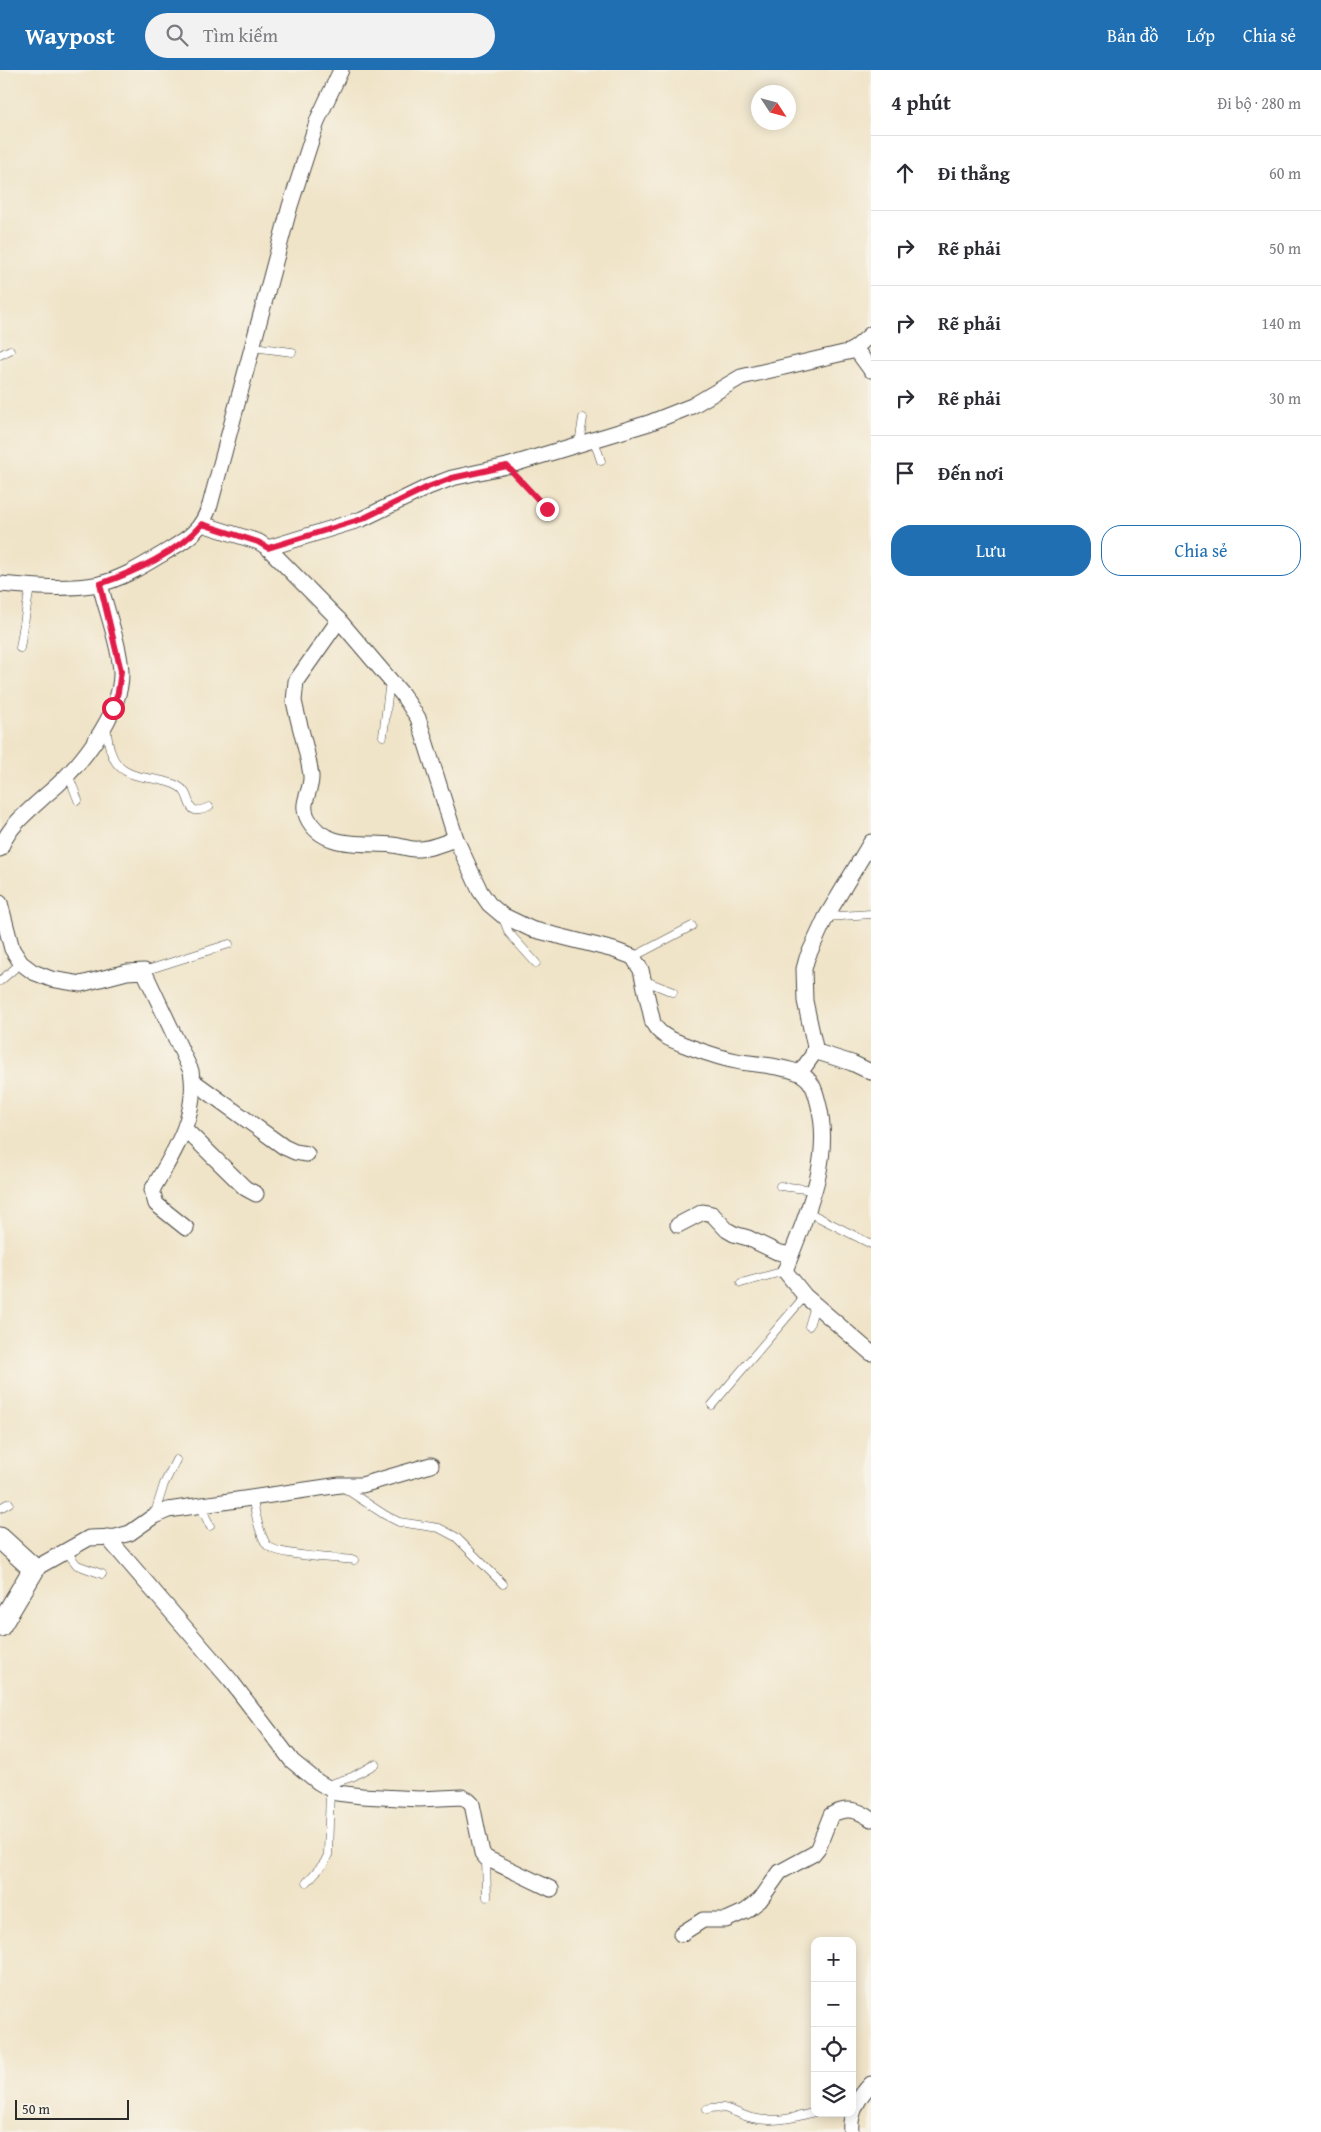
<!DOCTYPE html>
<html lang="vi">
<head>
<meta charset="utf-8">
<style>
  :root { --surface:#fff; --page:#f2f2f3; --text:#2b2b33; --muted:#7c7c81; --line:#e1e1e2; --accent:#1f6fb2 }
  body { margin:0; font-family:"Gentium Book Plus",serif; background:var(--page); color:var(--text) }
  .controls { position:absolute; right:15px; bottom:15px; display:grid; overflow:hidden; border-radius:10px; box-shadow:0 2px 12px #0003 }
  .controls button { width:45px; height:45px; display:grid; place-items:center; padding:0; border:0; border-bottom:1px solid var(--line); background:var(--surface); color:var(--text); font:25px sans-serif }
  .compass { position:absolute; left:751px; top:15px; width:45px; height:45px; border-radius:50%; background:var(--surface); box-shadow:0 2px 12px #0003; rotate:126deg }
  .scale { position:absolute; left:15px; bottom:12px; width:114px; box-sizing:border-box; padding-left:5px; border:2px solid #2b2b2b; border-top:0; font-size:14px; line-height:18px; white-space:nowrap; color:#2b2b2b; -webkit-text-stroke:4px #f7f3e8; paint-order:stroke }
  .stop { position:absolute; width:15px; height:15px; margin:-11px; border:4px solid #e11d48; border-radius:50%; background:#fff }
  .stop.end { background:#e11d48; border-color:#fff; box-shadow:0 1px 5px #0008 }
  .list { margin:0; padding:0; list-style:none }
  h2 { display:flex; justify-content:space-between; align-items:center; height:65px; margin:0; padding:0 20px; font-size:21px }
  h2 small { font-size:16px; font-weight:400; color:var(--muted) }
  .list li { display:grid; grid-template-columns:32px 1fr auto; gap:15px; align-items:center; box-sizing:border-box; height:75px; padding:0 20px; border-top:1px solid var(--line) }
  .list b { display:block; font-size:19px; white-space:nowrap }
  .list em { font-size:16px; font-style:normal; color:var(--muted) }
  .actions { display:flex; gap:10px; padding:15px 20px }
  .actions a { flex:1; padding:11px 0; border:1px solid var(--accent); border-radius:20px; text-align:center; font-size:18px; color:var(--accent) }
  .actions .main { background:var(--accent); color:#fff }
  .icon { flex:none; width:28px; height:28px; fill:none; stroke:currentColor; stroke-width:2; stroke-linecap:round; stroke-linejoin:round }
  .map { position:relative; flex:none; width:871px; height:2062px; overflow:hidden }
  header { display:flex; align-items:center; gap:30px; box-sizing:border-box; height:70px; padding:0 25px; background:var(--accent); color:#fff }
  header strong { font-size:24px }
  nav { display:flex; gap:28px; margin-inline-start:auto; font-size:18px }
  .search { width:350px; height:45px; background:var(--page); display:flex; align-items:center; gap:12px; box-sizing:border-box; padding:0 18px; border-radius:28px; color:var(--muted); font-size:19px }
  main { display:flex }
  aside { flex:1; background:var(--surface) }
  .map>svg:first-child { display:block }
</style>
</head>
<body>
<header>
<strong>Waypost</strong>
<div class="search"><svg class="icon" aria-label="search" viewBox="0 0 24 24"><circle cx="10" cy="10" r="6"/><path d="M15 15l6 6"/></svg>Tìm kiếm</div>
<nav><a>Bản đồ</a><a>Lớp</a><a>Chia sẻ</a></nav>
</header>
<main>
<div class="map">
<svg width="871" height="2062" viewBox="0 0 871 2062">
  <rect width="100%" height="100%" fill="#f7f3e8"/>
  <filter id="ink" filterUnits="userSpaceOnUse"><feTurbulence type="fractalNoise" baseFrequency=".02" numOctaves="2"/><feDisplacementMap in="SourceGraphic" scale="10" xChannelSelector="R" yChannelSelector="G"/><feConvolveMatrix kernelMatrix="1 2 1 2 8 2 1 2 1" color-interpolation-filters="sRGB"/></filter>
  <filter id="wash" filterUnits="userSpaceOnUse"><feTurbulence type="fractalNoise" baseFrequency=".0096" numOctaves="4" result="noise"/><feDisplacementMap in="SourceGraphic" scale="20" xChannelSelector="R" yChannelSelector="G"/><feGaussianBlur stdDeviation="1.12" result="paint"/><feColorMatrix in="noise" values="0 0 0 0 0 0 0 0 0 0 0 0 0 0 0 0 0 1.4 0 .05"/><feComposite in="paint" operator="in"/></filter>
  <g filter="url(#wash)">
    <rect width="100%" height="100%" fill="#f0e4c8"/>
  </g>
  <g filter="url(#ink)">
    <g fill="none" stroke-linecap="round" stroke-linejoin="round">
      <g stroke="#494743" stroke-width="9">
        <g id="lane">
          <path d="M 253,277 L 292,282"/>
          <path d="M 0,285 L 10,280"/>
          <path d="M 594,370 L 601,391"/>
          <path d="M 579,374 L 583,348"/>
          <path d="M 20,578 L 30,517"/>
          <path d="M 106,656 C 108,669 109,686 119,696 C 133,711 160,706 178,716 C 195,725 182,749 209,737"/>
          <path d="M 383,666 L 390,611"/>
          <path d="M 68,704 L 78,730"/>
          <path d="M 502,846 L 509,863 L 536,893"/>
          <path d="M 826,847 L 871,844"/>
          <path d="M 633,887 L 692,856"/>
          <path d="M 144,901 L 229,874"/>
          <path d="M 643,910 L 673,922"/>
          <path d="M 0,911 L 21,893"/>
          <path d="M 780,1116 L 814,1120"/>
          <path d="M 808,1142 L 871,1174"/>
          <path d="M 741,1213 L 785,1201"/>
          <path d="M 809,1256 L 815,1236"/>
          <path d="M 712,1335 L 805,1226"/>
          <path d="M 344,1418 L 385,1445 L 399,1452 L 439,1458 L 456,1467 L 503,1514"/>
          <path d="M 252,1427 C 255,1440 259,1465 267,1475 C 276,1486 338,1488 354,1490"/>
          <path d="M 200,1435 L 210,1456"/>
          <path d="M 0,1438 L 9,1433"/>
          <path d="M 154,1446 L 164,1414 L 176,1390"/>
          <path d="M 66,1481 L 77,1495 L 102,1504"/>
          <path d="M 327,1715 L 352,1707 L 375,1694"/>
          <path d="M 486,1788 L 487,1827"/>
          <path d="M 307,1812 L 324,1793 L 328,1785 L 330,1719"/>
          <path d="M 707,2039 C 727,2034 733,2043 752,2048 C 773,2053 794,2048 815,2042"/>
        </g>
      </g>
      <g stroke="#494743" stroke-width="17">
        <g id="street">
          <path d="M 855,278 L 871,300"/>
          <path d="M 202,454 L 259,472 L 268,478 L 339,550 L 402,624 L 418,648 L 456,769 L 480,821 L 489,834 L 502,845 L 531,859 L 614,880 L 633,887 L 641,900 L 653,953 C 660,967 675,971 690,977 C 706,983 724,989 741,992 C 756,994 789,997 801,1004 C 812,1010 815,1020 818,1032 C 834,1090 805,1147 785,1201 L 805,1226 L 871,1283"/>
          <path d="M 268,478 L 362,449 L 428,417 L 452,408 L 507,396 L 649,353 L 692,336 L 741,307 L 852,281 L 871,264"/>
          <path d="M 0,514 C 32,517 67,520 99,514 C 122,509 144,495 164,483 C 187,469 201,462 210,435 L 290,136 L 318,49 L 341,0"/>
          <path d="M 339,550 L 296,611 L 294,631 C 299,656 308,681 311,706 C 312,721 300,732 307,747 C 322,780 364,772 393,775 C 402,776 410,780 419,779 C 431,779 445,772 456,769"/>
          <path d="M 0,779 C 9,756 28,741 46,725 C 78,699 122,645 121,602 C 120,576 106,540 100,514"/>
          <path d="M 0,833 L 12,879 L 21,893 L 33,902 L 51,909 L 81,914 L 127,902 L 144,901 L 191,1001 C 199,1045 173,1084 152,1120 L 156,1134 L 186,1158"/>
          <path d="M 814,981 L 852,993 L 871,1002"/>
          <path d="M 800,1003 L 812,986 L 815,977 L 805,931 L 804,899 L 807,888 L 826,847 L 871,772"/>
          <path d="M 193,1011 L 284,1077 L 295,1082 L 307,1084"/>
          <path d="M 185,1059 L 245,1118 L 256,1124"/>
          <path d="M 678,1155 L 703,1142 L 712,1144 L 727,1160 L 734,1164 L 748,1168 L 777,1182 L 791,1185"/>
          <path d="M 107,1467 L 231,1611 L 292,1691 L 318,1712 L 337,1723 L 362,1726 L 419,1729 L 462,1727 L 468,1730 L 472,1734 L 482,1783 L 486,1788 L 551,1819"/>
          <path d="M 34,1499 L 89,1468 L 116,1467 L 130,1463 L 154,1446 L 168,1440 L 340,1415 L 362,1415 L 431,1395"/>
          <path d="M 681,1864 L 703,1850 L 726,1850 L 746,1841 L 760,1830 L 780,1802 L 813,1784 L 818,1778 L 831,1745 C 846,1737 857,1739 871,1749"/>
          <path d="M 851,2062 C 849,2044 859,2026 871,2014"/>
        </g>
      </g>
      <g stroke="#494743" stroke-width="23">
        <path id="secondary" d="M 0,1468 L 34,1499 L 0,1556"/>
      </g>
      <path stroke="#494743" stroke-width="2.5" stroke-dasharray="4 4" stroke-linecap="butt" d="M 518,407 L 547,439"/>
      <use href="#lane" stroke="#fff" stroke-width="8"/>
      <use href="#street" stroke="#fff" stroke-width="15"/>
      <use href="#secondary" stroke="#fff" stroke-width="21"/>
    </g>
  </g>
  <g fill="none" stroke-linecap="round" stroke-linejoin="round" filter="url(#ink)">
    <path stroke="#e11d48" stroke-width="6" d="M 113,638 L 118,622 L 121,601 L 100,514 C 136,501 177,483 202,454 L 258,472 L 268,478 L 362,449 L 428,417 L 452,408 L 507,396 L 547,439"/>
  </g>
</svg>
<div class="controls">
<button>+</button>
<button>−</button>
<button><svg class="icon" aria-label="locate" viewBox="0 0 24 24"><circle cx="12" cy="12" r="6"/><path d="M12 2v4M12 18v4M2 12h4M18 12h4"/></svg></button>
<button><svg class="icon" aria-label="layers" viewBox="0 0 24 24"><path d="M12 4l9 5-9 5-9-5zM3 14l9 5 9-5"/></svg></button>
</div>
<svg class="compass" viewBox="-18 -18 36 36"><path d="M0-13l5 13h-10z" fill="#e53935"/><path d="M0 13l5-13h-10z" fill="#7c7c81"/></svg>
<div class="scale">50 m</div>
<div class="stop" style="left:113px;top:638px"></div>
<div class="stop end" style="left:547px;top:439px"></div>
</div>
<aside>
<h2>4 phút<small>Đi bộ · 280 m</small></h2>
<ul class="list">
<li><svg class="icon" aria-label="ahead" viewBox="0 0 24 24"><path d="M12 20V5M6 11l6-6 6 6"/></svg><div><b>Đi thẳng</b></div><em>60 m</em></li>
<li><svg class="icon" aria-label="right" viewBox="0 0 24 24"><path d="M7 20v-9h11M14 6l5 5-5 5"/></svg><div><b>Rẽ phải</b></div><em>50 m</em></li>
<li><svg class="icon" aria-label="right" viewBox="0 0 24 24"><path d="M7 20v-9h11M14 6l5 5-5 5"/></svg><div><b>Rẽ phải</b></div><em>140 m</em></li>
<li><svg class="icon" aria-label="right" viewBox="0 0 24 24"><path d="M7 20v-9h11M14 6l5 5-5 5"/></svg><div><b>Rẽ phải</b></div><em>30 m</em></li>
<li><svg class="icon" aria-label="arrive" viewBox="0 0 24 24"><path d="M6 21V4h12l-3 4 3 4H6"/></svg><div><b>Đến nơi</b></div></li>
</ul>
<div class="actions"><a class="main">Lưu</a><a>Chia sẻ</a></div>
</aside>
</main>
</body>
</html>
